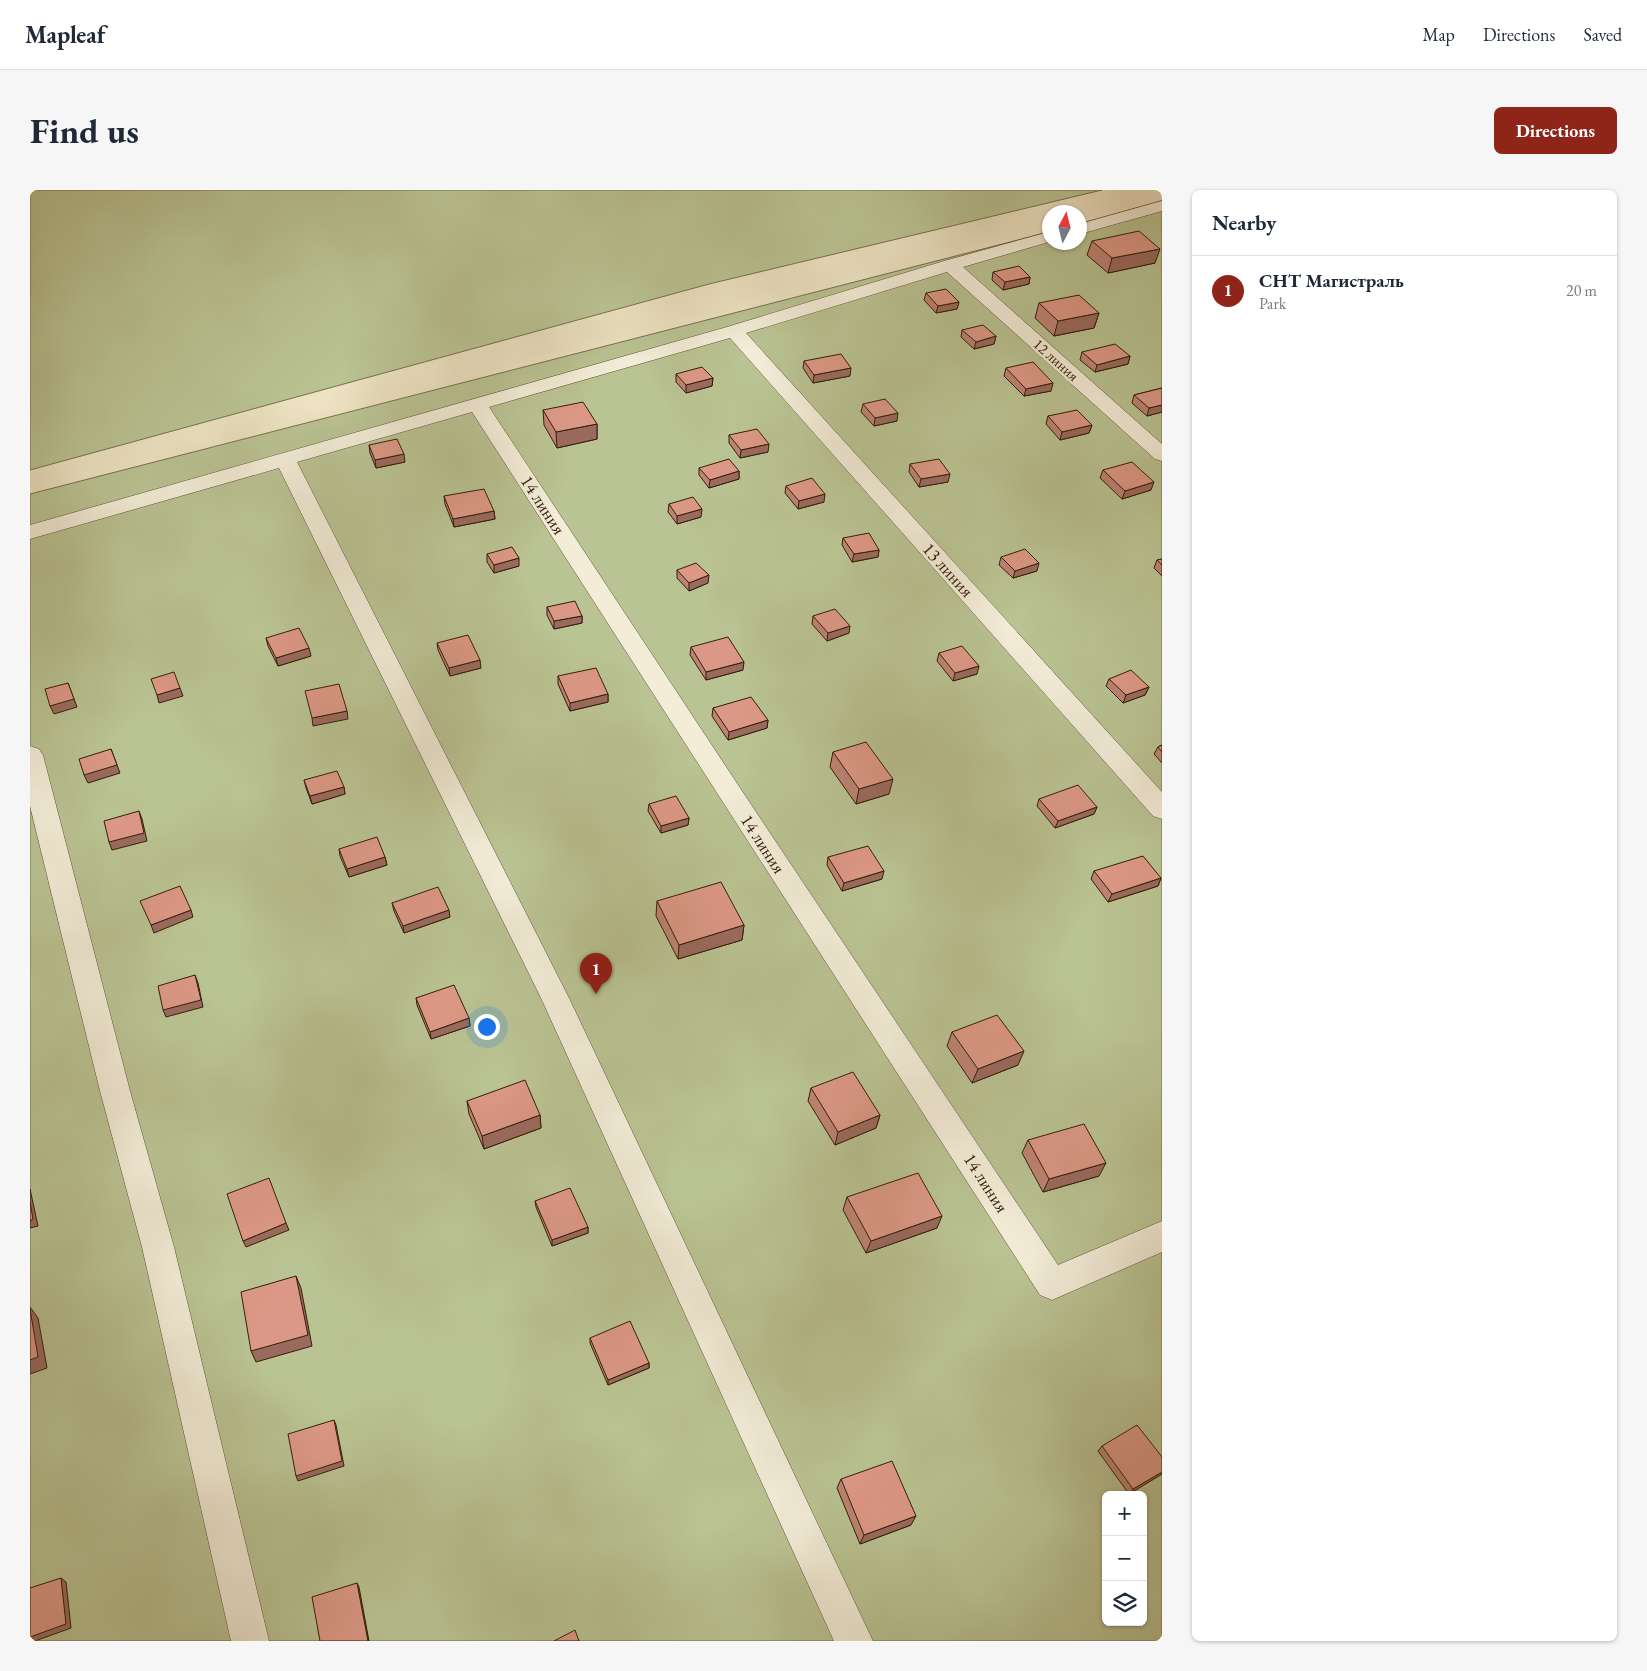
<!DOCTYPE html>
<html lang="en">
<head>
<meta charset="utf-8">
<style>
  :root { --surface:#fff; --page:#f6f6f7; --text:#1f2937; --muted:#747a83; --line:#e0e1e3; --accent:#8f2418 }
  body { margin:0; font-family:"EB Garamond",serif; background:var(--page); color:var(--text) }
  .controls { position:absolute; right:15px; bottom:15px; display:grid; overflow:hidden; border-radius:8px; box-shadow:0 1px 4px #0004 }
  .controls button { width:45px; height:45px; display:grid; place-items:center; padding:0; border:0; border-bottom:1px solid var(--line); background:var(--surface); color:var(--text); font:25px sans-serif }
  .compass { position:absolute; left:1012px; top:15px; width:45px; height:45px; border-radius:50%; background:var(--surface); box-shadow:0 1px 4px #0004; rotate:7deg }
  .you { position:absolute; left:456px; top:836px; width:18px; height:18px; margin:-12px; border:4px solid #fff; border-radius:50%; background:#1a73e8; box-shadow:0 0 0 8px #1a73e833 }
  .badge { display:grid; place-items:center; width:32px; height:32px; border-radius:50%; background:var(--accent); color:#fff; font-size:16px; font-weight:700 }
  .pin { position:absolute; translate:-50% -41px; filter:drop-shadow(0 1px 2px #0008) }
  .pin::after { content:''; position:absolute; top:26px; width:18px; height:15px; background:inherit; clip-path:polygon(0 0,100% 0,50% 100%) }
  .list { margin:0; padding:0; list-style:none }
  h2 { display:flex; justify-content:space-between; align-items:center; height:65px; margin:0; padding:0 20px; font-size:21px }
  h2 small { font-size:16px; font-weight:400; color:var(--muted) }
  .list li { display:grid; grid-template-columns:32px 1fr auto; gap:15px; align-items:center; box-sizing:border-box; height:70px; padding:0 20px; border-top:1px solid var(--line) }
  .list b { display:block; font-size:19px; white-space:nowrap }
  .list p { margin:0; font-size:16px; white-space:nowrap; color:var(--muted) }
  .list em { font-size:16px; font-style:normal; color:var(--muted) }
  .icon { flex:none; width:28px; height:28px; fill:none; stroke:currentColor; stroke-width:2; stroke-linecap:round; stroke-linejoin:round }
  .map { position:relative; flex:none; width:1132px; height:1451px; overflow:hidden; border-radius:8px }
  header { display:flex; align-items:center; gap:30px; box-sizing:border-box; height:70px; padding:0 25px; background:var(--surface); border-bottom:1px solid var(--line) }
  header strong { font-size:24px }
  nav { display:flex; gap:28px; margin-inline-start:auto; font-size:18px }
  .intro { display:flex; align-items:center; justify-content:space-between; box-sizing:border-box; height:120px; padding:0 30px }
  h1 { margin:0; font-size:35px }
  .button { padding:12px 22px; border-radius:8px; background:var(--accent); color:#fff; font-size:18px; font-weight:700 }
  main { display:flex; gap:30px; padding:0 30px }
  aside { flex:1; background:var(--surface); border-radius:8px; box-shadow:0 1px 4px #0004 }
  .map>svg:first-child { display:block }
</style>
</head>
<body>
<header>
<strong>Mapleaf</strong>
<nav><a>Map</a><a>Directions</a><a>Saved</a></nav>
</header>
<div class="intro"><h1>Find us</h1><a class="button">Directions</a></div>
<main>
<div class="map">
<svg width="1132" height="1451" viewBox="0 0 1132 1451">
  <rect width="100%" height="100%" fill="#ede3c3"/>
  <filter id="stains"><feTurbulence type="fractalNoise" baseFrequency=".004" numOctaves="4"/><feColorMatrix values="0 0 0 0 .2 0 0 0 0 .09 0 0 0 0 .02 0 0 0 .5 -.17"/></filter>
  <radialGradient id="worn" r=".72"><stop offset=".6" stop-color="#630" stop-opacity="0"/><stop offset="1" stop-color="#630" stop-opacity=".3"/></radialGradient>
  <g fill="#bac393" stroke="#76704e" fill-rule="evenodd">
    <path d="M 0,0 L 1072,0 L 679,94 L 0,280 Z"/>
    <path d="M 1132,13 L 1132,1451 L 0,1451 L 0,304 L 1019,42 L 1019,52 L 1050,52 L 1050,34 ZM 1076,1305 L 1113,1305 L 1113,1432 L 1076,1432 Z"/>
  </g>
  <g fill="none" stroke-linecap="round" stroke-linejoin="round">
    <g stroke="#614f37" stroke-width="1">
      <g id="minor">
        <path d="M 1132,11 L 1132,21 L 1050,44 L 1050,34 Z"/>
        <path d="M 1019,42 L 1019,52 L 933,77 L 1132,254 L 1132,271 L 1125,269 L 917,82 L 716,143 L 1132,602 L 1132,629 L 1123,626 L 700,148 L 459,217 L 710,598 L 1028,1075 L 1132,1031 L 1132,1062 L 1022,1110 L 1010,1105 L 442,222 L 267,272 L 539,808 L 843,1451 L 804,1451 L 511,808 L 249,278 L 0,349 L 0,335 L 697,137 L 914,71 Z"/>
        <path d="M 0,556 L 9,559 L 13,565 L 100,901 L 144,1057 L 239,1451 L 201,1451 L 112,1057 L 70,901 L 0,616 Z"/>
      </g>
    </g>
    <use href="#minor" fill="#f3edd8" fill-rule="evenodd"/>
  </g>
  <g fill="#bd8373" stroke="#321e08">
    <path d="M 1062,51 L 1125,73 L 1078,83 L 1057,65 Z"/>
    <path d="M 963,82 L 1000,87 L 999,94 L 973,100 L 962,90 Z"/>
    <path d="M 896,103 L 929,112 L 927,119 L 906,123 L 894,110 Z"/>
    <path d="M 1009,113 L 1069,123 L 1064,138 L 1024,146 L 1005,128 Z"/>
    <path d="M 932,140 L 966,146 L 964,154 L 944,159 L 931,147 Z"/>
    <path d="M 1052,162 L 1100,166 L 1098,174 L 1065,182 L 1050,170 Z"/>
    <path d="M 774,171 L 820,186 L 783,193 L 773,178 Z"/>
    <path d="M 976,178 L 1021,201 L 994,206 L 974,186 Z"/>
    <path d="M 646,184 L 683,188 L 682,196 L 656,203 L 646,192 Z"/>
    <path d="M 1132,198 L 1132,222 L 1117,226 L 1102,213 L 1104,205 Z"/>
    <path d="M 833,214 L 867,231 L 844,236 L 831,222 Z"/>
    <path d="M 513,220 L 567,234 L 567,249 L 527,258 L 514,235 Z"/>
    <path d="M 1018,226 L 1062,235 L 1059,243 L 1030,250 L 1016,234 Z"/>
    <path d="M 699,245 L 738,262 L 710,268 L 699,253 Z"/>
    <path d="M 339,255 L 375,272 L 346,278 L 340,263 Z"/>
    <path d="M 880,274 L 918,292 L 889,297 L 879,282 Z"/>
    <path d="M 669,278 L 709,281 L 709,289 L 679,298 L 669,285 Z"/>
    <path d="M 1073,280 L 1121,300 L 1092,309 L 1070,288 Z"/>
    <path d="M 756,296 L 794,312 L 768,319 L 755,303 Z"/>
    <path d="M 414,306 L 464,321 L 465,329 L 424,337 L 415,314 Z"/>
    <path d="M 639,314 L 671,327 L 647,334 L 638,322 Z"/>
    <path d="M 813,348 L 849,360 L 848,367 L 822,372 L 812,355 Z"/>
    <path d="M 457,364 L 489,376 L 464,383 L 457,372 Z"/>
    <path d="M 971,367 L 1007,381 L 983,388 L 969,375 Z"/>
    <path d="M 1132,369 L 1132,386 L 1124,378 L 1127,370 Z"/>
    <path d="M 647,380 L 678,393 L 659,401 L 647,388 Z"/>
    <path d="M 517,417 L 552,426 L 552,433 L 524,439 L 517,425 Z"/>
    <path d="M 783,426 L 819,443 L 797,451 L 782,434 Z"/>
    <path d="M 236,448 L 281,466 L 248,476 L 238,456 Z"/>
    <path d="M 407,453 L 451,478 L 420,486 L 408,460 Z"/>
    <path d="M 661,457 L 713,480 L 676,490 L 660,465 Z"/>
    <path d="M 909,463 L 947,484 L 923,491 L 907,471 Z"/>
    <path d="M 528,486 L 578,504 L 578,512 L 540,521 L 528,494 Z"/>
    <path d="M 1079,489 L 1119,497 L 1115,505 L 1093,513 L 1076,496 Z"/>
    <path d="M 683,518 L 738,530 L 737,538 L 698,550 L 682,526 Z"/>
    <path d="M 1132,555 L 1132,573 L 1124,564 L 1128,557 Z"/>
    <path d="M 803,562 L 859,604 L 826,614 L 800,577 Z"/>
    <path d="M 274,590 L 314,597 L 315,604 L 282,614 L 276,598 Z"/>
    <path d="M 1009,609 L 1067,617 L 1064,624 L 1025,638 L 1007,616 Z"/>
    <path d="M 619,614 L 659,628 L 658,635 L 631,643 L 618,621 Z"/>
    <path d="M 309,659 L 355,667 L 357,675 L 319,687 L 310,666 Z"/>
    <path d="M 798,667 L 852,689 L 812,701 L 797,675 Z"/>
    <path d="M 1064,681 L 1131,688 L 1128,696 L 1078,712 L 1061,689 Z"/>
    <path d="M 627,711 L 714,735 L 712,750 L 648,769 L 626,726 Z"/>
    <path d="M 362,713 L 420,727 L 374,743 L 364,721 Z"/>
    <path d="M 386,808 L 439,828 L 440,836 L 401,849 L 387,815 Z"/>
    <path d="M 922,842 L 988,875 L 942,893 L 917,856 Z"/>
    <path d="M 781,898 L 850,925 L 846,938 L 805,955 L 778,911 Z"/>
    <path d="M 437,911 L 510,925 L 511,938 L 454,959 L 439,924 Z"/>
    <path d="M 998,950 L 1069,986 L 1013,1002 L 992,963 Z"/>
    <path d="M 817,1007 L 907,1038 L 836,1063 L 813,1020 Z"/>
    <path d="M 505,1011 L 558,1037 L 558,1043 L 522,1056 L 506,1017 Z"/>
    <path d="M 560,1148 L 619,1173 L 619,1178 L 578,1195 L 560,1153 Z"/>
    <path d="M 1072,1256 L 1132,1267 L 1132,1284 L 1099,1304 L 1068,1261 Z"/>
    <path d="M 811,1289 L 881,1335 L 830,1354 L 807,1298 Z"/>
  </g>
  <g fill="#9a6a5e" stroke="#321e08">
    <path d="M 1130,59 L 1125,73 L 1078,83 L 1082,68 Z"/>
    <path d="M 1000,87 L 999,94 L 973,100 L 975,92 Z"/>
    <path d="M 929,112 L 927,119 L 906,123 L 908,116 Z"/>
    <path d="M 1069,123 L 1064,138 L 1024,146 L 1028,131 Z"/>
    <path d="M 966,146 L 964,154 L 944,159 L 946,152 Z"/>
    <path d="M 1100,166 L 1098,174 L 1065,182 L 1067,175 Z"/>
    <path d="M 821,178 L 820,186 L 783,193 L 784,185 Z"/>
    <path d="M 683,188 L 682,196 L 656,203 L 656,195 Z"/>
    <path d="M 1023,193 L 1021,201 L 994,206 L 996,199 Z"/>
    <path d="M 1132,215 L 1132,222 L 1117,226 L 1119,218 Z"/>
    <path d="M 868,223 L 867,231 L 844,236 L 845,228 Z"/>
    <path d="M 567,234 L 567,249 L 527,258 L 526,242 Z"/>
    <path d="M 1062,235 L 1059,243 L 1030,250 L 1032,242 Z"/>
    <path d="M 739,254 L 738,262 L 710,268 L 711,260 Z"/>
    <path d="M 374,264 L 375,272 L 346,278 L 345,270 Z"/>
    <path d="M 709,281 L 709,289 L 679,298 L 680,290 Z"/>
    <path d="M 920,284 L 918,292 L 889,297 L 891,289 Z"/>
    <path d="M 1124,292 L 1121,300 L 1092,309 L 1095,301 Z"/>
    <path d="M 795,304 L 794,312 L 768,319 L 769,311 Z"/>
    <path d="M 672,319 L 671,327 L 647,334 L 647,326 Z"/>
    <path d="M 464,321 L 465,329 L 424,337 L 423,329 Z"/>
    <path d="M 849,360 L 848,367 L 822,372 L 824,364 Z"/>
    <path d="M 489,368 L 489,376 L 464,383 L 464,375 Z"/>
    <path d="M 1009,373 L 1007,381 L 983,388 L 985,381 Z"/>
    <path d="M 679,385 L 678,393 L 659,401 L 659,393 Z"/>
    <path d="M 552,426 L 552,433 L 524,439 L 524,431 Z"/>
    <path d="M 820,436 L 819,443 L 797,451 L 798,443 Z"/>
    <path d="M 279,458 L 281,466 L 248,476 L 246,468 Z"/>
    <path d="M 450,470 L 451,478 L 420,486 L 419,478 Z"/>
    <path d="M 714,472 L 713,480 L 676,490 L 676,482 Z"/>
    <path d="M 949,476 L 947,484 L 923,491 L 925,483 Z"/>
    <path d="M 38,493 L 47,517 L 24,524 L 20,516 Z"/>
    <path d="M 1119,497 L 1115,505 L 1093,513 L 1096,505 Z"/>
    <path d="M 150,498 L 153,506 L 129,513 L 127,505 Z"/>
    <path d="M 578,504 L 578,512 L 540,521 L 540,513 Z"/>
    <path d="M 317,521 L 318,529 L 283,536 L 282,528 Z"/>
    <path d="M 738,530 L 737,538 L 698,550 L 699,542 Z"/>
    <path d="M 81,559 L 90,583 L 58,593 L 54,585 Z"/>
    <path d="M 863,589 L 859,604 L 826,614 L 829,599 Z"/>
    <path d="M 314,597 L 315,604 L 282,614 L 280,606 Z"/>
    <path d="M 1067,617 L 1064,624 L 1025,638 L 1028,631 Z"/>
    <path d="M 109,621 L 112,629 L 117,651 L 82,660 L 79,652 Z"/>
    <path d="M 659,628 L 658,635 L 631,643 L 631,636 Z"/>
    <path d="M 355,667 L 357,675 L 319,687 L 317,679 Z"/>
    <path d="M 854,681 L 852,689 L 812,701 L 814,693 Z"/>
    <path d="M 1131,688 L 1128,696 L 1078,712 L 1082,704 Z"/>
    <path d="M 161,720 L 163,727 L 124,743 L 121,735 Z"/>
    <path d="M 419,720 L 420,727 L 374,743 L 373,736 Z"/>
    <path d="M 714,735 L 712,750 L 648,769 L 649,755 Z"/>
    <path d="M 165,785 L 168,793 L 173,817 L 136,827 L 133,820 Z"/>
    <path d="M 439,828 L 440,836 L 401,849 L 400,842 Z"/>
    <path d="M 994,861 L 988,875 L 942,893 L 948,879 Z"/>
    <path d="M 510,925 L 511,938 L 454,959 L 452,946 Z"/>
    <path d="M 850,925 L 846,938 L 805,955 L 808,942 Z"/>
    <path d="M 1076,973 L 1069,986 L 1013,1002 L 1019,989 Z"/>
    <path d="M 0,999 L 8,1036 L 0,1038 Z"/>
    <path d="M 912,1026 L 907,1038 L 836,1063 L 841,1051 Z"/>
    <path d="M 256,1033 L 259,1040 L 216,1057 L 213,1051 Z"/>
    <path d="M 558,1037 L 558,1043 L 522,1056 L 522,1050 Z"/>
    <path d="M 266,1086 L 271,1098 L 282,1156 L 226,1172 L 221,1161 Z"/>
    <path d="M 0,1117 L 8,1128 L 17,1178 L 0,1184 Z"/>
    <path d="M 619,1173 L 619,1178 L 578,1195 L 578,1190 Z"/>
    <path d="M 304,1230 L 306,1235 L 314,1276 L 268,1291 L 266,1286 Z"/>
    <path d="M 1132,1282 L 1132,1284 L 1099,1304 L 1103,1299 Z"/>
    <path d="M 886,1326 L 881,1335 L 830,1354 L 834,1345 Z"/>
    <path d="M 31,1388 L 36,1392 L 41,1438 L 5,1451 L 0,1451 L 0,1447 Z"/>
    <path d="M 327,1393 L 329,1397 L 339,1451 L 338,1451 Z"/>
  </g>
  <g fill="#dc9886" stroke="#321e08">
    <path d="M 1109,41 L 1130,59 L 1082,68 L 1062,51 Z"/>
    <path d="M 989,76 L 1000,87 L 975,92 L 963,82 Z"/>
    <path d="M 916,99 L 929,112 L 908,116 L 896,103 Z"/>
    <path d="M 1049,105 L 1069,123 L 1028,131 L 1009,113 Z"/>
    <path d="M 953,135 L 966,146 L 946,152 L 932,140 Z"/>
    <path d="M 1085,154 L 1100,166 L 1067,175 L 1052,162 Z"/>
    <path d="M 811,164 L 821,178 L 784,185 L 774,171 Z"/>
    <path d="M 1003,172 L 1023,193 L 996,199 L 976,178 Z"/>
    <path d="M 672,177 L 683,188 L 656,195 L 646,184 Z"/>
    <path d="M 1132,198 L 1132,215 L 1119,218 L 1104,205 Z"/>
    <path d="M 855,209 L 868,223 L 845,228 L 833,214 Z"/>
    <path d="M 553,212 L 567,234 L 526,242 L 513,220 Z"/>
    <path d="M 1047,220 L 1062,235 L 1032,242 L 1018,226 Z"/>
    <path d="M 727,239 L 739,254 L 711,260 L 699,245 Z"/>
    <path d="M 367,249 L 374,264 L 345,270 L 339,255 Z"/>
    <path d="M 699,269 L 709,281 L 680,290 L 669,278 Z"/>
    <path d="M 909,269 L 920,284 L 891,289 L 880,274 Z"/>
    <path d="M 1102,272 L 1124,292 L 1095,301 L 1073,280 Z"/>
    <path d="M 782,288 L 795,304 L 769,311 L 756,296 Z"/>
    <path d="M 454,299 L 464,321 L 423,329 L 414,306 Z"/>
    <path d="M 663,307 L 672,319 L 647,326 L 639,314 Z"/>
    <path d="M 839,343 L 849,360 L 824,364 L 813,348 Z"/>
    <path d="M 482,357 L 489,368 L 464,375 L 457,364 Z"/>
    <path d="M 995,359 L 1009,373 L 985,381 L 971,367 Z"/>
    <path d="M 1132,369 L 1132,375 L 1127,370 Z"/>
    <path d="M 666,373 L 679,385 L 659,393 L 647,380 Z"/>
    <path d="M 545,411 L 552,426 L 524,431 L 517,417 Z"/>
    <path d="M 805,419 L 820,436 L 798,443 L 783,426 Z"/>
    <path d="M 269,438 L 279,458 L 246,468 L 236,448 Z"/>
    <path d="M 438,445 L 450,470 L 419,478 L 407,453 Z"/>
    <path d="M 698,447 L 714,472 L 676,482 L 661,457 Z"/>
    <path d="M 932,456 L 949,476 L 925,483 L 909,463 Z"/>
    <path d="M 566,478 L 578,504 L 540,513 L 528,486 Z"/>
    <path d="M 1101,480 L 1119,497 L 1096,505 L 1079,489 Z"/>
    <path d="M 144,482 L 150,498 L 127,505 L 121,489 Z"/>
    <path d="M 38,493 L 44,509 L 20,516 L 15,499 Z"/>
    <path d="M 309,494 L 317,521 L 282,528 L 275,501 Z"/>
    <path d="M 721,507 L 738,530 L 699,542 L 683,518 Z"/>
    <path d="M 836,552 L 863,589 L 829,599 L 803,562 Z"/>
    <path d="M 1132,555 L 1132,562 L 1128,557 Z"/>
    <path d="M 81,559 L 87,575 L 54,585 L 49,569 Z"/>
    <path d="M 307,581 L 314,597 L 280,606 L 274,590 Z"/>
    <path d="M 1048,595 L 1067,617 L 1028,631 L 1009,609 Z"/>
    <path d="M 646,606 L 659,628 L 631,636 L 619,614 Z"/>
    <path d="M 109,621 L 114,643 L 79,652 L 74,631 Z"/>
    <path d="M 347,647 L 355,667 L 317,679 L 309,659 Z"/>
    <path d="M 838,656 L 854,681 L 814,693 L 798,667 Z"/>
    <path d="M 1113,666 L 1131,688 L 1082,704 L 1064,681 Z"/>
    <path d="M 691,692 L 714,735 L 649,755 L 627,711 Z"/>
    <path d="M 150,696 L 161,720 L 121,735 L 110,711 Z"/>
    <path d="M 408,697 L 419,720 L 373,736 L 362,713 Z"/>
    <path d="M 165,785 L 171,810 L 133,820 L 128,796 Z"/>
    <path d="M 424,795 L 439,828 L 400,842 L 386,808 Z"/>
    <path d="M 967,825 L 994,861 L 948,879 L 922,842 Z"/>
    <path d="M 823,882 L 850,925 L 808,942 L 781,898 Z"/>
    <path d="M 495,890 L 510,925 L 452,946 L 437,911 Z"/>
    <path d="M 1054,934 L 1076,973 L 1019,989 L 998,950 Z"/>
    <path d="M 888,983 L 912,1026 L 841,1051 L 817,1007 Z"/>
    <path d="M 239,988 L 256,1033 L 213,1051 L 197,1004 Z"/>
    <path d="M 540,998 L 558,1037 L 522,1050 L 505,1011 Z"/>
    <path d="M 0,1012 L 3,1029 L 0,1031 Z"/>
    <path d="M 266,1086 L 278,1145 L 221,1161 L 211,1102 Z"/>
    <path d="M 0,1119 L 8,1167 L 0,1170 Z"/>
    <path d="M 600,1131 L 619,1173 L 578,1190 L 560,1148 Z"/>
    <path d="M 304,1230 L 312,1271 L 266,1286 L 258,1244 Z"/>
    <path d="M 1107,1235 L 1132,1267 L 1132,1282 L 1103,1299 L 1072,1256 Z"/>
    <path d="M 862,1271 L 886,1326 L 834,1345 L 811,1289 Z"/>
    <path d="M 31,1388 L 36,1434 L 0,1447 L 0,1398 Z"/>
    <path d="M 327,1393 L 338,1451 L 290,1451 L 282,1407 Z"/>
    <path d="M 545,1440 L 549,1451 L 524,1451 Z"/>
  </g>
  <g text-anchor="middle" stroke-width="5" stroke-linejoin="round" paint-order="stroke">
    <g font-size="15" fill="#321e08" stroke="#f3edd8">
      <text transform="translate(1026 170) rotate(42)" y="5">12 линия</text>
    </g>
    <g font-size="18" fill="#321e08" stroke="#f3edd8">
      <text transform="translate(513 315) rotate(57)" y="6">14 линия</text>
      <text transform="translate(918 380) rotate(48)" y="6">13 линия</text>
      <text transform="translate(733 654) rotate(57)" y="6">14 линия</text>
      <text transform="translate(956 993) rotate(57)" y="6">14 линия</text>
    </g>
  </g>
  <rect width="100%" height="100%" filter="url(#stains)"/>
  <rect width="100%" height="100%" fill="url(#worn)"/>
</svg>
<div class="controls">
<button>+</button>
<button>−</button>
<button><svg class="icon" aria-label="layers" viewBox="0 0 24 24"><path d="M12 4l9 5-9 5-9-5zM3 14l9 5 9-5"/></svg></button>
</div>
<svg class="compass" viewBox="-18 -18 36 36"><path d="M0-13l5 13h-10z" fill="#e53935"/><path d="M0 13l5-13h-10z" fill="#747a83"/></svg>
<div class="you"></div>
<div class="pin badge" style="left:566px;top:804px">1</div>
</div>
<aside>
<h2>Nearby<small></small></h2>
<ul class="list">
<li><span class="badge">1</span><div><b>СНТ Магистраль</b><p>Park</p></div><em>20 m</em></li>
</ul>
</aside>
</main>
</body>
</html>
